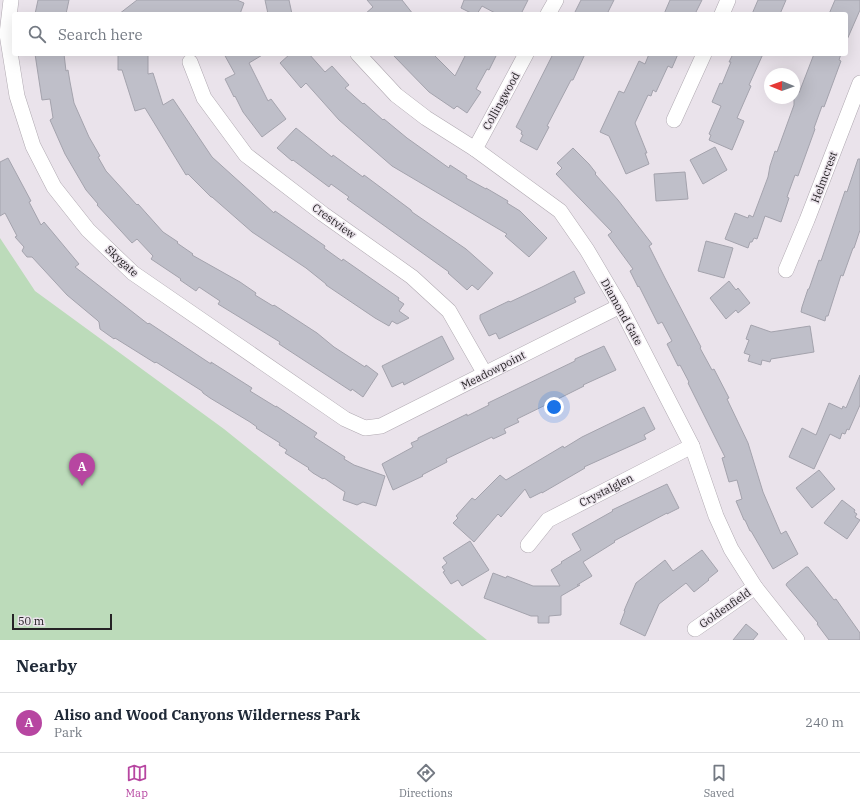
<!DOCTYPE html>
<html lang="en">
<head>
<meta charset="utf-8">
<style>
  :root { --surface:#fff; --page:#f2f2f3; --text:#1f2937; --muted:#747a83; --line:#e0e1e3; --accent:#b746a1 }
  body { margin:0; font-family:"IBM Plex Serif",serif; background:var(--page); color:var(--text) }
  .compass { position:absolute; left:764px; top:68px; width:36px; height:36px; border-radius:50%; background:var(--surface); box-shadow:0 4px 16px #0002; rotate:271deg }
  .scale { position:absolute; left:12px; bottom:10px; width:100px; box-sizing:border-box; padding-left:4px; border:2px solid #262326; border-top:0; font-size:11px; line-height:14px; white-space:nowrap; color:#262326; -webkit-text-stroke:3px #eae3eb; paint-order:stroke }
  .you { position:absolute; left:554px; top:407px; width:14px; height:14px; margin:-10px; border:3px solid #fff; border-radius:50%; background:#1a73e8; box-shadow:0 0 0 6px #1a73e833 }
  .badge { display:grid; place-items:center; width:26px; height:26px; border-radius:50%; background:var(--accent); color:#fff; font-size:13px; font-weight:700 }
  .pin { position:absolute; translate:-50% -33px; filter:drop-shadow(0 1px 2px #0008) }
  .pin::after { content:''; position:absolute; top:21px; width:14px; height:12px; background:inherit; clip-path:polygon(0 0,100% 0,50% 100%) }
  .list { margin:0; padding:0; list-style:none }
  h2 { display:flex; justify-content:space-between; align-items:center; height:52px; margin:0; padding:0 16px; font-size:17px }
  h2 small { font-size:13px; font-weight:400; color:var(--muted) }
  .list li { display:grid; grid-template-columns:26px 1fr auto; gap:12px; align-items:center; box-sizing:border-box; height:60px; padding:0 16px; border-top:1px solid var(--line) }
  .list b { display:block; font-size:15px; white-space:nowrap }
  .list p { margin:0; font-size:13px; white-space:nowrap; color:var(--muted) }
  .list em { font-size:13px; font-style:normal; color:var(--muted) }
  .icon { flex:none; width:22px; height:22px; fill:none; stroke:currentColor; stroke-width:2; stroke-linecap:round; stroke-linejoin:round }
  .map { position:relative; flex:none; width:860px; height:640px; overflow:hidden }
  .search { position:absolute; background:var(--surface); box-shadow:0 4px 16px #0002; left:12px; right:12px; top:12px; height:44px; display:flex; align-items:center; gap:10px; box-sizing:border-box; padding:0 14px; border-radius:4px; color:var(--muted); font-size:15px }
  .sheet { height:112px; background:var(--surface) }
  nav { display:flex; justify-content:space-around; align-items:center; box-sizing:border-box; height:56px; border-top:1px solid var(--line); background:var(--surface); font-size:11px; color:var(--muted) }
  nav a { display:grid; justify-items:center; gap:2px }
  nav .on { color:var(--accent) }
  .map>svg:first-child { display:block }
</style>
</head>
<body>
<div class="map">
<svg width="860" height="640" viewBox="0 0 860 640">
  <rect width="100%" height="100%" fill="#eae3eb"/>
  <path fill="#bcdbba" d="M 0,238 L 35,291 L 224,429 L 487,640 L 0,640 Z"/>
  <g fill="#bfbfc9" stroke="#a4a3ad">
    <path d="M 38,0 L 69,0 L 66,14 L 35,14 Z"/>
    <path d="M 137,0 L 237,0 L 244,3 L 240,14 L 119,14 Z"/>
    <path d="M 265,0 L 289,0 L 292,14 L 268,14 Z"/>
    <path d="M 367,0 L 402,0 L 413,14 L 365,14 L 373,7 Z"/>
    <path d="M 464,0 L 528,0 L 521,14 L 497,14 L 482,6 L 477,14 L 473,14 L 461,8 Z"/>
    <path d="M 581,0 L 614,0 L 607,14 L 574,14 Z"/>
    <path d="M 670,0 L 702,0 L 695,14 L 664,14 Z"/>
    <path d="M 758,0 L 786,0 L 780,14 L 752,14 Z"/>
    <path d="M 835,0 L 860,0 L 860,10 L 846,42 L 846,14 L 829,14 Z"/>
    <path d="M 35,54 L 64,54 L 66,71 L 68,70 L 70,82 L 74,103 L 89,137 L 100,156 L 98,157 L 106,171 L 137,205 L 138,204 L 163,232 L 178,242 L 177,243 L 193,254 L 192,255 L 240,282 L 256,293 L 255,295 L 273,306 L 274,305 L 317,333 L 334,347 L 365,367 L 366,365 L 378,374 L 363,397 L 352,389 L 351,391 L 279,344 L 280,342 L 218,304 L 220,301 L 199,287 L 196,291 L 180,280 L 181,279 L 151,259 L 153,256 L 137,239 L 132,243 L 97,205 L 98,204 L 86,190 L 65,154 L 50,120 L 53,118 L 50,99 L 42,100 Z"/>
    <path d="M 118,54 L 148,54 L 148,74 L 153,73 L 163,105 L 173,99 L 212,157 L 274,213 L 275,211 L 325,246 L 324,248 L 342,261 L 343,259 L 399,298 L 398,300 L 404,304 L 399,311 L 409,318 L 397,324 L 392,321 L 389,326 L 375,318 L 326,285 L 326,284 L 306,268 L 252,232 L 212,197 L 211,197 L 188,174 L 186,175 L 145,108 L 135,111 L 122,70 L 118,70 Z"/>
    <path d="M 224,54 L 264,54 L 249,63 L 268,101 L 271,99 L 286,119 L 262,137 L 243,112 L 235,96 L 234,97 L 225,79 L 235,74 Z"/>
    <path d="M 290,54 L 309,54 L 325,72 L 332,66 L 349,85 L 345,88 L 363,104 L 364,103 L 383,120 L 384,119 L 407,138 L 449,168 L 450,165 L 467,176 L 466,178 L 486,189 L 486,188 L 508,201 L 507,203 L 520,211 L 547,238 L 529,257 L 505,236 L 507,234 L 392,166 L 339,120 L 306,83 L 301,88 L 280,63 Z"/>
    <path d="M 392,54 L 433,54 L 455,76 L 466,54 L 497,54 L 489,70 L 487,69 L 476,89 L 481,92 L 467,113 L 457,106 L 454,109 L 429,92 Z"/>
    <path d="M 553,54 L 585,54 L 573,80 L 571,80 L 547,126 L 549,127 L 537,150 L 520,141 L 523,135 L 521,134 L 522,131 L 516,127 Z"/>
    <path d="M 649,54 L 678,54 L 672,68 L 668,66 L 656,92 L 653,90 L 651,96 L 648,95 L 635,123 L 647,153 L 645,153 L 649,164 L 626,174 L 609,136 L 600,132 L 619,91 L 624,93 L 639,61 L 645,64 Z"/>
    <path d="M 733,54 L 763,54 L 749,85 L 751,86 L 737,118 L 744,121 L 732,150 L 709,140 L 711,135 L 709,134 L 721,106 L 712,102 L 720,83 L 722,84 L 731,62 L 729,62 Z"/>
    <path d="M 814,54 L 841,54 L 839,60 L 841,61 L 824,107 L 822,106 L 814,128 L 815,129 L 798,176 L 795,175 L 787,197 L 789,198 L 781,222 L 765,216 L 757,239 L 754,238 L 752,242 L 750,242 L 748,248 L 725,239 L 735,213 L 748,218 L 749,215 L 753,217 L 768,177 L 770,166 L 775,151 L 777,152 L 794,105 L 794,91 L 799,93 Z"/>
    <path d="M 296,128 L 332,157 L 333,155 L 363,177 L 364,175 L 411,210 L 412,212 L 466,249 L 493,273 L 478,290 L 472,285 L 467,290 L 448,273 L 449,272 L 347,199 L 349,197 L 331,184 L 329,187 L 293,160 L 292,161 L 277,148 Z"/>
    <path d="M 715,147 L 727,170 L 703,184 L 690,160 Z"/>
    <path d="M 573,148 L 589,164 L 596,173 L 595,174 L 618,200 L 652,244 L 649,246 L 665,278 L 701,347 L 700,348 L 712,370 L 714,369 L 729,398 L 727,399 L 748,443 L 763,492 L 781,534 L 786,531 L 798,554 L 773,569 L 751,531 L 750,531 L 745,520 L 744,520 L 736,501 L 742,499 L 737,480 L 729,482 L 722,458 L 725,457 L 688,383 L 689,382 L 680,365 L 678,366 L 667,344 L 672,341 L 662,322 L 658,324 L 639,286 L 638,287 L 630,271 L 633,269 L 608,235 L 612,232 L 556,174 L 562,168 L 557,163 Z"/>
    <path d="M 8,158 L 31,201 L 29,202 L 41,225 L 44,222 L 79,264 L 75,267 L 148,324 L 149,323 L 211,364 L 211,362 L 252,388 L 250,391 L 276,407 L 276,406 L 317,433 L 314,437 L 345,457 L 344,459 L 354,465 L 385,476 L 376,506 L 363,502 L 357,505 L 343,500 L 345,492 L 324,478 L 323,479 L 313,473 L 308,469 L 309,468 L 285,453 L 287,450 L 279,445 L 280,443 L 256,428 L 257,427 L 250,422 L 210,398 L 203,393 L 202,391 L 156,362 L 155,363 L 115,338 L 114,339 L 100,329 L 99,322 L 97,320 L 67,295 L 32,257 L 27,257 L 22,251 L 24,247 L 15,237 L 17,236 L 5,213 L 0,216 L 0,162 Z"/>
    <path d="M 858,159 L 860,159 L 860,230 L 854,248 L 853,248 L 843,276 L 841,275 L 828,316 L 826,316 L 825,321 L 801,312 L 802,307 L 808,289 L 809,289 L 819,260 L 821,261 L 845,191 L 847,192 Z"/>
    <path d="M 685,172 L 688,199 L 656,201 L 654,174 Z"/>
    <path d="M 706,241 L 733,248 L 724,278 L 698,271 Z"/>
    <path d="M 574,271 L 585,293 L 574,298 L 576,302 L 499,339 L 496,333 L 489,336 L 480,319 L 480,315 L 509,301 L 510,302 L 542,287 Z"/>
    <path d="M 729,281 L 736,290 L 738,288 L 750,303 L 738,313 L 736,310 L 726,319 L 710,298 Z"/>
    <path d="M 751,325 L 771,332 L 810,326 L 814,352 L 771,359 L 770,362 L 762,360 L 761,365 L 748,361 L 750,355 L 744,353 L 749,340 L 746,339 Z"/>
    <path d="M 442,336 L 454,359 L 404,385 L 403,382 L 392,387 L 382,366 Z"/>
    <path d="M 604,346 L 616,370 L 583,385 L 584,386 L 566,395 L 517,419 L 519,422 L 504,429 L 506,433 L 493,439 L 492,437 L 446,459 L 447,462 L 422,475 L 423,476 L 393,490 L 382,464 L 413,447 L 411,443 L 418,440 L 418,438 L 467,414 L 467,416 L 489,405 L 488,403 L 575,361 L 575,359 Z"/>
    <path d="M 860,375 L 860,405 L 849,430 L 847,429 L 845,434 L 842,433 L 840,439 L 830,434 L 814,469 L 789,457 L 802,428 L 816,435 L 829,403 L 842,409 L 843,406 L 846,408 Z"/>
    <path d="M 644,407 L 655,429 L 644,435 L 646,439 L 584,467 L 585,468 L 542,493 L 542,492 L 530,498 L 525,489 L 501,517 L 498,514 L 474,542 L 453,523 L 458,518 L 456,516 L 472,498 L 475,500 L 500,475 L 506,480 L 563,446 L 564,448 L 582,437 Z"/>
    <path d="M 819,470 L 835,489 L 812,508 L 796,488 Z"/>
    <path d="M 667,484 L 679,508 L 667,514 L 667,513 L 614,541 L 615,542 L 583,562 L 592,576 L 577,585 L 580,585 L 561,596 L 561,615 L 549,616 L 549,623 L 538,623 L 538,616 L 531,616 L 484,598 L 493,573 L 506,578 L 507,576 L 533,586 L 560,586 L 551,570 L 562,563 L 561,562 L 581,550 L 572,534 L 613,511 L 612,510 Z"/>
    <path d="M 842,500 L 855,510 L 854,512 L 857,514 L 855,517 L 860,520 L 847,539 L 824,523 Z"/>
    <path d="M 470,541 L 489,570 L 462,586 L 458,580 L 451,584 L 443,572 L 445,571 L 442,567 L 447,563 L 443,558 Z"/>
    <path d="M 702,550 L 718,571 L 708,579 L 709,580 L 694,592 L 686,583 L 659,604 L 645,636 L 620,624 L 625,611 L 624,611 L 626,606 L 636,583 L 665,560 L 673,571 Z"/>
    <path d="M 806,567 L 808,567 L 834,600 L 836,599 L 843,609 L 860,633 L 860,640 L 829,640 L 817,624 L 818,623 L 786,585 L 787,583 Z"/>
    <path d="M 746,624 L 758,634 L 753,640 L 733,640 Z"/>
  </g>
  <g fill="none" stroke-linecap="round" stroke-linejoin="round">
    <g stroke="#b0a9b1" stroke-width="16">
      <g id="minor">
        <path d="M 11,0 L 7,34 L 17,96 L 33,146 L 54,187 L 88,230 L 133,273 L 345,419 L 365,428 L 381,426 L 620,306"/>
        <path d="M 548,14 L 556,0"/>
        <path d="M 722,14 L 728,0"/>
        <path d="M 358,54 L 396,95 L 426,118 L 475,149 L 560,211 L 587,250 L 620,306 L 692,446 L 716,516 L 731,549 L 755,587 L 797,640"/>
        <path d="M 190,62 L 204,98 L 246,155 L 323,214 L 412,277 L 449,311 L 485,374"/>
        <path d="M 674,120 L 704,54"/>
        <path d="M 475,149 L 526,54"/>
        <path d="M 786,270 L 807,220 L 860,83"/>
        <path d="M 528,545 L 548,520 L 692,446"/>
        <path d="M 695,629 L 755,587"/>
      </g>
    </g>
    <use href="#minor" stroke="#fff" stroke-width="15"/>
  </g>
  <g text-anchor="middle" stroke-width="3" stroke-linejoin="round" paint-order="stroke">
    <g font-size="11" fill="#262326" stroke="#eae3eb">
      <text transform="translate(501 101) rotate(-61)" y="4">Collingwood</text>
      <text transform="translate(824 177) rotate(-69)" y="4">Helmcrest</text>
      <text transform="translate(334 221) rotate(36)" y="4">Crestview</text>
      <text transform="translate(122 261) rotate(42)" y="4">Skygate</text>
      <text transform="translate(622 312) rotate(61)" y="4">Diamond Gate</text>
      <text transform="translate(493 370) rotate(-27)" y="4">Meadowpoint</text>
      <text transform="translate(606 490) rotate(-27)" y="4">Crystalglen</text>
      <text transform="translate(725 608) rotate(-35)" y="4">Goldenfield</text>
    </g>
  </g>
</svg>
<svg class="compass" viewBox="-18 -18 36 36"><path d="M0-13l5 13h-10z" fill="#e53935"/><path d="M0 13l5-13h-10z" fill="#747a83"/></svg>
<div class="scale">50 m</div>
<div class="you"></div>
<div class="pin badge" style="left:82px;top:486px">A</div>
<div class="search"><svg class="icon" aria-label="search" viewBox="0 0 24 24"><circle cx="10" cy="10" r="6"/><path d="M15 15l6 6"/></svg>Search here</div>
</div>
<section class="sheet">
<h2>Nearby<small></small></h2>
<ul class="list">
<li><span class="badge">A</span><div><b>Aliso and Wood Canyons Wilderness Park</b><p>Park</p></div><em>240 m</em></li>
</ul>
</section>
<nav>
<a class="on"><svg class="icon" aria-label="map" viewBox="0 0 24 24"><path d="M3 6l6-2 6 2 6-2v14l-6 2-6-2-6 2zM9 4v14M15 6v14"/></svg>Map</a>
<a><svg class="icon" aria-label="directions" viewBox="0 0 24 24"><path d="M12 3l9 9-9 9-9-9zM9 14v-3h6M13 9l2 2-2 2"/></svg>Directions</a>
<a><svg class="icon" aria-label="saved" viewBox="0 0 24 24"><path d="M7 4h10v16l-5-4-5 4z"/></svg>Saved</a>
</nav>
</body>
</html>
